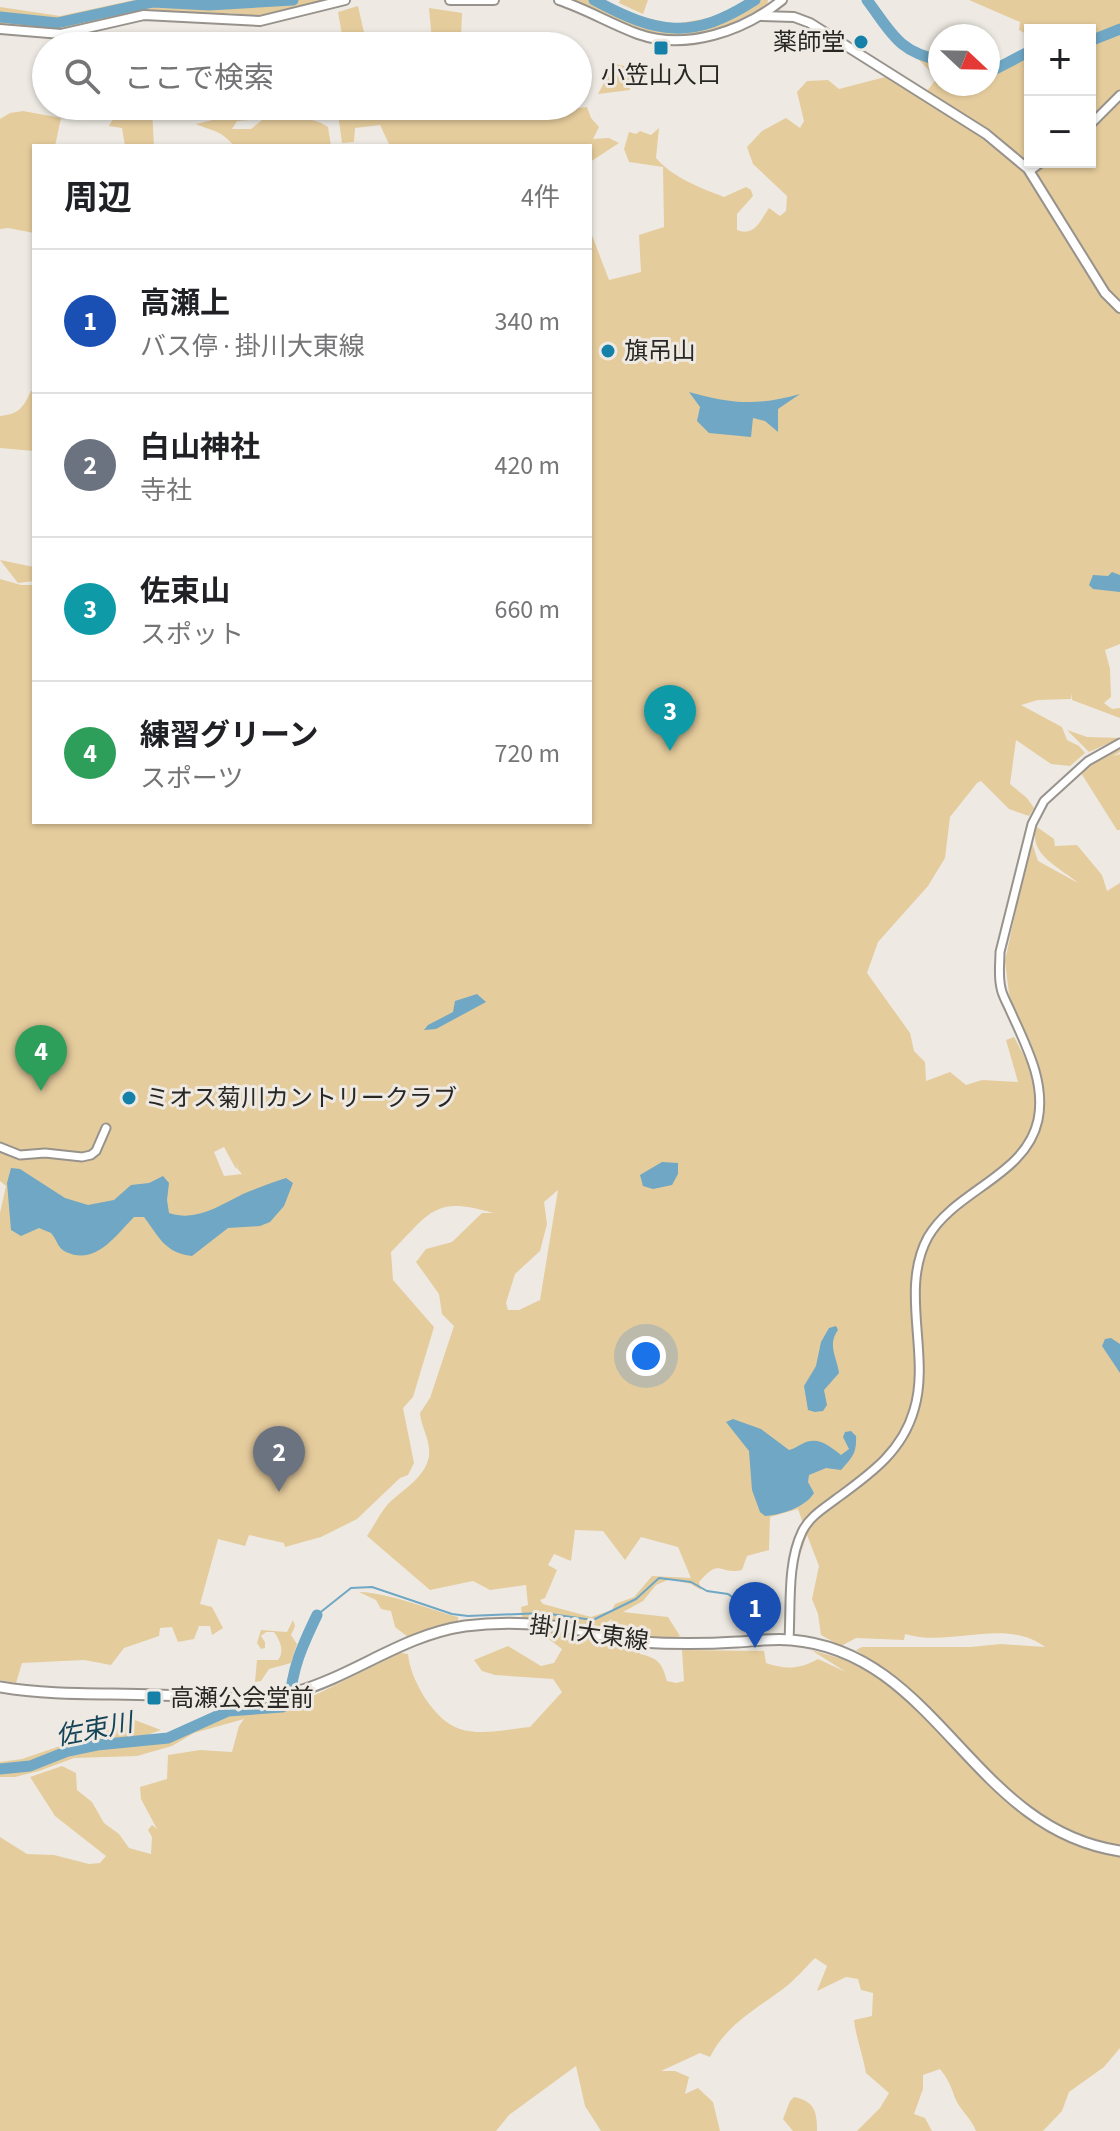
<!DOCTYPE html>
<html lang="ja">
<head>
<meta charset="utf-8">
<style>
  :root { --surface:#fff; --page:#f6f6f6; --text:#202124; --muted:#757577; --line:#e0e0e0; --accent:#1581a9 }
  body { margin:0; font-family:"Source Sans 3","Noto Sans JP",sans-serif; background:var(--page); color:var(--text) }
  .controls { position:absolute; right:24px; top:24px; display:grid; overflow:hidden; border-radius:0px; box-shadow:0 2px 6px #0004 }
  .controls button { width:72px; height:72px; display:grid; place-items:center; padding:0; border:0; border-bottom:2px solid var(--line); background:var(--surface); color:var(--text); font:40px sans-serif }
  .compass { position:absolute; left:928px; top:24px; width:72px; height:72px; border-radius:50%; background:var(--surface); box-shadow:0 2px 6px #0004; rotate:112deg }
  .you { position:absolute; left:646px; top:1356px; width:28px; height:28px; margin:-20px; border:6px solid #fff; border-radius:50%; background:#1a73e8; box-shadow:0 0 0 12px #1a73e833 }
  .badge { display:grid; place-items:center; width:52px; height:52px; border-radius:50%; background:var(--accent); color:#fff; font-size:26px; font-weight:700 }
  .pin { position:absolute; translate:-50% -66px; filter:drop-shadow(0 2px 4px #0008) }
  .pin::after { content:''; position:absolute; top:42px; width:28px; height:24px; background:inherit; clip-path:polygon(0 0,100% 0,50% 100%) }
  .list { margin:0; padding:0; list-style:none }
  h2 { display:flex; justify-content:space-between; align-items:center; height:104px; margin:0; padding:0 32px; font-size:34px }
  h2 small { font-size:26px; font-weight:400; color:var(--muted) }
  .list li { display:grid; grid-template-columns:52px 1fr auto; gap:24px; align-items:center; box-sizing:border-box; height:144px; padding:0 32px; border-top:2px solid var(--line) }
  .list b { display:block; font-size:30px; white-space:nowrap }
  .list p { margin:0; font-size:26px; white-space:nowrap; color:var(--muted) }
  .list em { font-size:26px; font-style:normal; color:var(--muted) }
  .icon { flex:none; width:44px; height:44px; fill:none; stroke:currentColor; stroke-width:2; stroke-linecap:round; stroke-linejoin:round }
  .map { position:relative; flex:none; width:1120px; height:2131px; overflow:hidden }
  .search { position:absolute; background:var(--surface); box-shadow:0 2px 6px #0004; left:32px; top:32px; width:560px; height:88px; display:flex; align-items:center; gap:20px; box-sizing:border-box; padding:0 28px; border-radius:44px; color:var(--muted); font-size:30px }
  .panel { position:absolute; background:var(--surface); box-shadow:0 2px 6px #0004; left:32px; top:144px; width:560px; height:680px; border-radius:0px }
  .map>svg:first-child { display:block }
</style>
</head>
<body>
<div class="map">
<svg width="1120" height="2131" viewBox="0 0 1120 2131">
  <rect width="100%" height="100%" fill="#eeeae3"/>
  <g fill="#e5cc9d" fill-rule="evenodd">
    <path d="M 134,0 L 331,0 L 272,17 L 229,13 L 200,16 L 155,12 L 102,19 L 63,31 L 0,27 L 0,7 L 60,16 Z"/>
    <path d="M 574,0 L 604,0 L 631,15 L 657,22 L 675,24 L 714,17 L 747,0 L 768,0 L 767,5 C 744,17 718,33 692,37 C 653,43 609,16 574,0 Z"/>
    <path d="M 620,0 L 648,0 L 643,14 L 619,3 Z"/>
    <path d="M 969,0 L 1120,0 L 1120,644 L 1105,650 L 1110,669 L 1111,697 L 1104,703 L 1112,709 L 1120,708 L 1120,718 L 1072,700 L 1072,693 L 1071,699 L 1038,700 L 1021,705 L 1062,727 L 1067,740 L 1079,746 L 1085,753 L 1070,766 L 1051,764 L 1016,740 L 1010,784 L 1027,798 L 1034,808 L 1029,816 L 1009,809 L 981,781 L 977,783 L 950,817 L 945,858 L 928,886 L 878,942 L 867,973 L 910,1033 L 914,1051 L 925,1062 L 926,1081 L 950,1072 L 966,1085 L 982,1080 L 1018,1082 L 1006,1040 L 1014,1037 L 1031,1069 L 1043,1080 L 1025,1031 L 1010,1002 L 1005,961 L 1031,839 L 1038,861 L 1078,883 C 1063,869 1026,854 1037,827 L 1054,839 L 1055,846 L 1077,845 L 1102,875 L 1107,891 L 1120,883 L 1120,2048 L 1104,2067 L 1069,2092 L 1062,2111 L 1043,2131 L 976,2131 C 971,2118 960,2110 955,2098 C 951,2086 948,2079 940,2069 L 923,2075 L 923,2089 L 914,2114 L 925,2118 L 932,2131 L 857,2131 L 880,2108 L 889,2093 L 866,2073 C 863,2055 856,2038 854,2020 L 872,2016 L 873,1993 L 861,1990 L 858,1979 L 846,1977 L 817,1991 L 827,1966 L 815,1958 C 805,1968 795,1980 783,1989 C 756,2009 725,2026 710,2057 L 700,2053 L 661,2071 L 675,2071 L 689,2077 L 685,2094 L 698,2088 L 713,2102 L 720,2131 L 601,2131 L 585,2106 L 576,2066 L 509,2115 L 496,2131 L 0,2131 L 0,1837 L 27,1854 L 54,1855 L 89,1864 L 100,1863 L 106,1856 L 55,1816 L 30,1777 L 62,1766 L 76,1773 L 77,1790 L 92,1802 L 104,1823 L 119,1834 L 129,1848 L 151,1854 L 152,1837 L 148,1830 L 152,1825 L 157,1829 L 141,1799 L 140,1787 L 167,1779 L 168,1755 L 200,1750 L 232,1752 L 239,1726 L 244,1719 L 194,1733 L 172,1746 L 137,1756 L 74,1758 L 39,1771 L 15,1777 L 0,1777 L 0,1762 L 22,1759 L 125,1724 L 131,1728 L 132,1719 L 161,1730 L 136,1739 L 152,1742 L 172,1738 L 235,1708 L 291,1701 L 315,1695 L 400,1653 L 408,1654 C 410,1679 434,1721 460,1729 C 481,1736 509,1729 530,1727 L 562,1692 L 553,1679 L 495,1675 L 482,1671 L 474,1660 L 508,1646 L 541,1666 L 554,1663 L 562,1649 L 542,1634 L 542,1630 L 566,1632 L 640,1647 L 640,1654 C 658,1658 662,1663 667,1681 L 676,1683 L 684,1681 L 682,1650 L 764,1651 L 766,1663 C 786,1670 800,1669 818,1659 L 846,1672 L 811,1650 L 843,1659 L 907,1690 L 896,1678 L 856,1650 L 862,1647 L 970,1647 L 1001,1644 L 1045,1647 C 1005,1617 950,1648 905,1634 L 904,1640 L 856,1638 L 841,1646 L 821,1635 L 818,1614 L 812,1599 L 819,1566 L 807,1535 L 799,1558 L 806,1532 L 798,1509 L 770,1517 L 769,1550 L 747,1556 L 742,1570 C 717,1575 721,1557 699,1582 L 701,1590 L 691,1584 L 670,1579 L 656,1585 L 643,1601 L 623,1612 L 668,1617 L 680,1636 C 658,1644 630,1635 607,1631 L 612,1619 L 606,1623 L 602,1632 L 522,1617 L 521,1607 L 528,1605 L 526,1585 L 490,1590 L 473,1581 L 430,1590 L 367,1536 C 374,1526 380,1513 388,1504 C 402,1490 426,1477 429,1456 C 431,1441 421,1427 420,1413 L 430,1398 L 454,1326 L 442,1314 L 439,1294 L 416,1262 L 426,1249 L 452,1242 L 482,1213 L 493,1213 C 434,1195 430,1213 391,1252 L 393,1280 L 434,1327 L 413,1397 L 403,1408 L 414,1463 L 408,1475 L 400,1478 L 357,1519 L 321,1537 L 285,1547 L 284,1543 L 249,1535 L 245,1546 L 218,1539 L 200,1604 L 212,1607 L 223,1628 L 212,1635 L 210,1626 L 199,1626 L 194,1639 L 178,1642 L 172,1627 L 160,1628 L 159,1636 L 124,1648 L 111,1665 L 84,1660 L 22,1663 L 16,1683 L 0,1680 L 0,1213 L 6,1186 L 0,1181 L 0,579 L 21,585 L 34,585 L 34,822 L 590,822 L 590,230 L 609,280 L 641,272 L 639,235 L 664,227 L 663,167 L 629,162 L 624,149 L 629,132 L 636,134 L 640,131 L 651,135 L 659,128 L 656,158 C 673,178 701,188 724,197 L 746,187 L 751,190 L 753,196 L 737,214 L 737,230 C 755,237 760,221 769,208 L 780,216 L 786,211 L 787,196 L 753,164 L 747,147 L 762,131 L 786,118 L 800,128 L 804,121 L 797,92 L 807,81 L 828,80 L 839,89 L 889,76 L 921,99 L 937,78 L 918,59 L 940,64 L 940,84 L 988,84 L 988,74 L 992,75 L 1030,51 L 1030,162 L 1090,162 L 1090,30 L 1030,30 L 1030,36 L 1019,30 L 1020,22 ZM 224,1147 L 236,1169 L 238,1163 L 237,1168 L 242,1174 L 224,1176 L 214,1152 ZM 558,1190 L 540,1300 L 519,1310 L 508,1310 L 506,1303 L 515,1274 L 540,1251 L 547,1224 L 544,1202 ZM 575,1530 L 603,1531 L 625,1560 L 641,1537 L 678,1547 L 691,1578 L 652,1576 L 634,1597 L 615,1604 L 612,1610 L 591,1617 L 543,1604 L 540,1600 L 545,1598 L 557,1570 L 548,1565 L 554,1554 L 571,1561 Z"/>
    <path d="M 358,6 L 367,46 L 344,46 L 338,12 Z"/>
    <path d="M 429,8 L 462,13 L 461,35 L 446,36 L 432,40 Z"/>
    <path d="M 613,60 L 615,64 L 625,66 L 627,62 L 631,63 L 631,66 L 625,69 L 632,70 L 630,90 L 598,94 L 611,70 L 615,69 L 610,64 Z"/>
    <path d="M 236,106 L 272,106 L 271,109 C 280,113 290,114 298,120 C 310,119 317,120 328,127 L 331,146 L 234,146 C 221,130 214,132 196,124 L 221,118 L 232,119 ZM 251,111 L 262,114 L 262,120 L 251,129 L 232,129 L 237,121 L 250,120 Z"/>
    <path d="M 337,106 L 357,106 L 358,112 L 366,111 L 360,110 L 360,106 L 559,106 L 564,110 L 587,107 L 591,118 L 599,127 L 593,139 L 609,138 L 619,143 L 590,162 L 590,146 L 390,146 L 380,125 L 355,128 L 354,142 L 342,143 Z"/>
    <path d="M 152,110 L 154,146 L 125,146 L 122,128 L 109,126 L 113,119 Z"/>
    <path d="M 23,111 L 61,118 L 55,146 L 34,146 L 34,233 L 8,228 L 0,229 L 0,119 L 10,113 Z"/>
    <path d="M 31,391 L 34,391 L 34,451 L 0,448 L 0,416 C 19,414 23,408 31,391 Z"/>
    <path d="M 0,560 L 34,567 L 34,581 L 18,583 Z"/>
    <path d="M 1067,730 L 1087,737 L 1120,738 L 1089,752 Z"/>
    <path d="M 1120,748 L 1120,752 L 1113,756 L 1120,754 L 1120,830 L 1117,830 L 1081,773 L 1109,751 Z"/>
    <path d="M 359,1592 C 391,1593 427,1609 458,1617 L 458,1623 L 408,1637 L 395,1627 L 391,1611 L 381,1609 L 376,1600 Z"/>
    <path d="M 293,1620 L 295,1626 L 291,1635 L 297,1644 L 291,1663 L 269,1669 L 261,1681 L 255,1682 L 257,1660 L 278,1660 C 285,1652 280,1640 274,1632 L 266,1632 L 261,1636 L 265,1642 L 265,1648 L 261,1649 L 257,1643 L 261,1630 L 287,1632 Z"/>
    <path d="M 794,2097 C 814,2101 817,2111 817,2131 L 793,2131 L 783,2119 L 790,2101 Z"/>
  </g>
  <g fill="#6fa7c4">
    <path d="M 689,392 C 731,404 758,406 800,394 L 778,409 L 778,432 L 765,421 L 753,418 L 751,437 L 709,433 L 697,421 L 700,407 Z"/>
    <path d="M 1112,572 L 1120,575 L 1120,592 L 1093,589 L 1089,585 L 1093,575 L 1108,576 Z"/>
    <path d="M 477,994 L 486,1002 L 436,1029 L 424,1030 L 428,1025 L 453,1012 L 455,1001 Z"/>
    <path d="M 662,1162 L 678,1163 L 678,1174 L 672,1185 L 653,1189 L 643,1186 L 640,1175 Z"/>
    <path d="M 11,1168 L 20,1169 L 65,1198 L 88,1205 L 114,1200 L 131,1185 L 149,1183 L 163,1176 L 169,1183 L 167,1200 L 169,1213 C 197,1222 218,1206 243,1194 C 257,1188 271,1183 286,1178 L 293,1183 L 284,1206 L 270,1222 L 260,1226 L 228,1228 L 192,1256 C 165,1253 159,1237 144,1217 L 134,1217 C 116,1235 96,1266 66,1252 C 57,1248 57,1239 51,1233 C 47,1231 43,1230 39,1228 L 21,1236 L 11,1230 L 7,1183 Z"/>
    <path d="M 836,1326 L 838,1330 C 827,1345 837,1357 839,1373 L 824,1390 L 827,1405 L 823,1411 L 815,1412 L 808,1410 L 804,1386 L 816,1366 L 821,1342 L 829,1328 Z"/>
    <path d="M 1111,1338 L 1120,1344 L 1120,1373 L 1102,1346 L 1105,1339 Z"/>
    <path d="M 733,1419 L 761,1429 L 789,1450 C 794,1449 797,1446 802,1444 C 817,1435 830,1446 841,1455 L 849,1449 L 843,1437 L 845,1432 L 851,1431 L 856,1436 C 857,1453 852,1458 841,1470 L 826,1468 L 809,1475 L 808,1482 L 814,1493 C 806,1507 781,1515 765,1516 L 760,1512 L 752,1490 L 749,1451 L 726,1422 Z"/>
  </g>
  <g fill="none" stroke-linecap="round" stroke-linejoin="round">
    <path stroke="#6fa7c4" stroke-width="2" d="M 317,1615 L 351,1588 L 372,1587 L 452,1614 L 468,1616 L 543,1613 L 593,1620 L 636,1599 L 659,1578 L 691,1582 L 707,1591 L 728,1594 L 738,1601 L 751,1628"/>
    <g stroke="#6fa7c4" stroke-width="11">
      <path d="M 594,0 C 657,34 692,41 755,0"/>
      <path d="M 867,0 C 891,32 898,52 940,60"/>
      <path d="M 0,17 L 57,23 L 153,2 L 209,5 L 293,0"/>
      <path d="M 1090,41 L 1120,29"/>
      <path d="M 988,73 L 1030,51"/>
      <path d="M 0,1769 L 30,1766 L 68,1751 L 97,1745 L 168,1738 L 228,1711 L 282,1707 L 290,1703 C 291,1670 303,1644 317,1615"/>
    </g>
    <g stroke="#97938c" stroke-width="11">
      <g id="tertiary">
        <path d="M 1090,125 L 1120,95"/>
        <path d="M 1030,171 L 1042,162"/>
        <path d="M 0,1147 L 20,1155 L 45,1153 L 82,1157 L 91,1155 L 96,1151 L 106,1128"/>
        <path d="M 789,1640 C 791,1606 787,1563 802,1532 C 809,1517 824,1508 836,1499 C 870,1474 902,1452 914,1410 C 931,1355 899,1290 928,1237 C 955,1190 1026,1176 1038,1120 C 1046,1081 1025,1044 1010,1010 C 1007,1003 1002,995 1001,988 C 998,976 1000,963 1000,952 L 1032,824 L 1044,801 L 1088,761 L 1120,743"/>
      </g>
    </g>
    <g stroke="#97938c" stroke-width="12">
      <g id="secondary">
        <path d="M 450,0 L 494,0"/>
        <path d="M 559,0 C 586,9 611,24 638,34 C 686,51 744,31 782,0"/>
        <path d="M 762,16 L 794,17 L 810,23 L 986,134 L 1028,169 L 1105,293 L 1120,308"/>
        <path d="M 0,29 L 61,34 L 144,15 L 260,21 L 345,0"/>
      </g>
    </g>
    <g stroke="#97938c" stroke-width="13">
      <path id="primary" d="M 0,1687 C 52,1696 105,1693 157,1695 C 204,1696 251,1705 296,1692 C 355,1675 403,1635 465,1626 C 504,1621 542,1623 580,1630 C 600,1634 620,1641 640,1642 C 672,1644 705,1644 737,1642 C 754,1641 774,1638 791,1640 C 938,1652 971,1829 1120,1851"/>
    </g>
    <use href="#tertiary" stroke="#fff" stroke-width="7"/>
    <use href="#secondary" stroke="#fff" stroke-width="8"/>
    <use href="#primary" stroke="#fff" stroke-width="9"/>
  </g>
  <g fill="#1581a9" stroke="#eeeae3" stroke-width="3">
    <circle cx="861" cy="42" r="8"/>
    <rect x="653" y="40" width="16" height="16" rx="4"/>
    <circle cx="608" cy="351" r="8"/>
    <circle cx="129" cy="1098" r="8"/>
    <rect x="146" y="1690" width="16" height="16" rx="4"/>
  </g>
  <g text-anchor="middle" stroke-width="6" stroke-linejoin="round" paint-order="stroke">
    <g font-size="24" fill="#282724" stroke="#eeeae3" text-anchor="start">
      <text x="845" y="50" text-anchor="end">薬師堂</text>
      <text x="661" y="83" text-anchor="middle">小笠山入口</text>
      <text x="624" y="359">旗吊山</text>
      <text x="145" y="1106">ミオス菊川カントリークラブ</text>
      <text x="170" y="1706">高瀬公会堂前</text>
    </g>
    <g font-size="24" fill="#282724" stroke="#eeeae3">
      <text transform="translate(589 1633) rotate(8)" y="8">掛川大東線</text>
    </g>
    <g font-size="26" font-style="italic" fill="#154459" stroke="#eeeae3">
      <text transform="translate(94 1729) rotate(-11)" y="9">佐束川</text>
    </g>
  </g>
</svg>
<div class="controls">
<button>+</button>
<button>−</button>
</div>
<svg class="compass" viewBox="-18 -18 36 36"><path d="M0-13l5 13h-10z" fill="#e53935"/><path d="M0 13l5-13h-10z" fill="#757577"/></svg>
<div class="you"></div>
<div class="pin badge" style="left:755px;top:1648px;background:#1a4fb4">1</div>
<div class="pin badge" style="left:279px;top:1492px;background:#6b7280">2</div>
<div class="pin badge" style="left:670px;top:751px;background:#0f9aa8">3</div>
<div class="pin badge" style="left:41px;top:1091px;background:#2e9e5b">4</div>
<div class="search"><svg class="icon" aria-label="search" viewBox="0 0 24 24"><circle cx="10" cy="10" r="6"/><path d="M15 15l6 6"/></svg>ここで検索</div>
<section class="panel">
<h2>周辺<small>4件</small></h2>
<ul class="list">
<li><span class="badge" style="background:#1a4fb4">1</span><div><b>高瀬上</b><p>バス停 · 掛川大東線</p></div><em>340 m</em></li>
<li><span class="badge" style="background:#6b7280">2</span><div><b>白山神社</b><p>寺社</p></div><em>420 m</em></li>
<li><span class="badge" style="background:#0f9aa8">3</span><div><b>佐束山</b><p>スポット</p></div><em>660 m</em></li>
<li><span class="badge" style="background:#2e9e5b">4</span><div><b>練習グリーン</b><p>スポーツ</p></div><em>720 m</em></li>
</ul>
</section>
</div>
</body>
</html>
